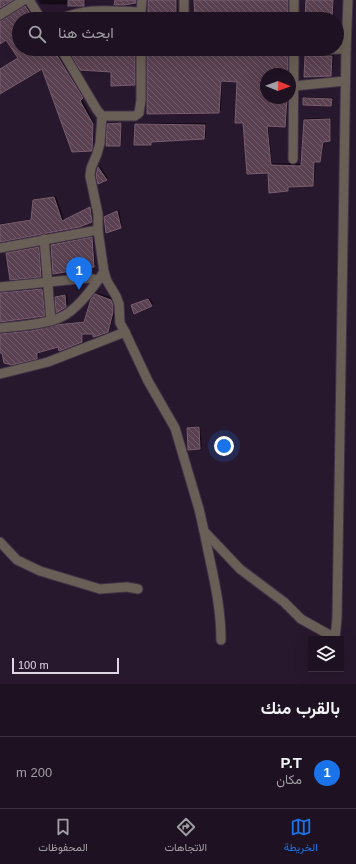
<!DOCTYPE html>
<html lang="ar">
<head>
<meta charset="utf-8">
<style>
  :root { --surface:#1e1222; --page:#261b2a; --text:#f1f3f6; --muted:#a19ea5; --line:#3c3240; --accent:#1a73e8 }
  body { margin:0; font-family:Arial,Vazirmatn,sans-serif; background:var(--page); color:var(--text); direction:rtl }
  .controls { position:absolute; right:12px; bottom:12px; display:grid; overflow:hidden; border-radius:0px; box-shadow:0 4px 16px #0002 }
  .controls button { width:36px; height:36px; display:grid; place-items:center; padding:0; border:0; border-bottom:1px solid var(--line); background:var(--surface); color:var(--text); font:20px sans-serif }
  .compass { position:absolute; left:260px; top:68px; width:36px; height:36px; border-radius:50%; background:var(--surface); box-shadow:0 4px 16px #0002; rotate:91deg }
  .scale { position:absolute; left:12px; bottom:10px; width:107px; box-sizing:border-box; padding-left:4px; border:2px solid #e0d5e4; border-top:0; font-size:11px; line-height:14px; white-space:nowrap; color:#e0d5e4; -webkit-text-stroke:3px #28182d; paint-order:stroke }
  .you { position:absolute; left:224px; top:446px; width:14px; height:14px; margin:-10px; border:3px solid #fff; border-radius:50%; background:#1a73e8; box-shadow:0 0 0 6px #1a73e833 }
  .badge { display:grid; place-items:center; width:26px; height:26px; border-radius:50%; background:var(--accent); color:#fff; font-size:13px; font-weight:700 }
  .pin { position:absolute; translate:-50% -33px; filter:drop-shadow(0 1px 2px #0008) }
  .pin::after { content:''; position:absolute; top:21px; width:14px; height:12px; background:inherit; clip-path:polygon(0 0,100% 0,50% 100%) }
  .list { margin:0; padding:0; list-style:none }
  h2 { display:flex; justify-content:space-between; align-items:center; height:52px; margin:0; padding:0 16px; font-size:17px }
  h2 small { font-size:13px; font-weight:400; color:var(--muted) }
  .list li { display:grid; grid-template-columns:26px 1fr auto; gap:12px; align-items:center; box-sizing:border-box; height:72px; padding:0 16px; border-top:1px solid var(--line) }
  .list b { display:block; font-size:15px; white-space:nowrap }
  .list p { margin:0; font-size:13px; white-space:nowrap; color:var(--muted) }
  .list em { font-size:13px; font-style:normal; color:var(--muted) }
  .icon { flex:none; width:22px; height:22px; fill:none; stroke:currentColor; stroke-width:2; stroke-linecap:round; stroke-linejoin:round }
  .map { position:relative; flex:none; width:356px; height:684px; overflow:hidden; direction:ltr }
  .search { position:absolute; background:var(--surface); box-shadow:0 4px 16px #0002; left:12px; right:12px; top:12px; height:44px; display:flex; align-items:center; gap:10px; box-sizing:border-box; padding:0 14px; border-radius:22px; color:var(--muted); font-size:15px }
  .sheet { height:124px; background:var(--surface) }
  nav { display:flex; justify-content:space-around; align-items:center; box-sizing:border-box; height:56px; border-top:1px solid var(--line); background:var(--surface); font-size:11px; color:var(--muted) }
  nav a { display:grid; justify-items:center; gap:2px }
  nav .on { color:var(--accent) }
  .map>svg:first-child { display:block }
</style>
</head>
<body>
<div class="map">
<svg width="356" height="684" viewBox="0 0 356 684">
  <defs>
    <pattern id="building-back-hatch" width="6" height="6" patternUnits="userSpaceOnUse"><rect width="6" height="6" fill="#5a4151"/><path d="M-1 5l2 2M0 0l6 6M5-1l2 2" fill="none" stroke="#715c6a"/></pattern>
  </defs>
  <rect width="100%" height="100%" fill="#28182d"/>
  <g fill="#0007">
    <path d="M 38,0 L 85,0 L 86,3 L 84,5 L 41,4 Z"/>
    <path d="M 149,0 L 177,0 L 178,19 L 81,19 L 85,17 L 124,16 L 143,17 L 149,15 Z"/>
    <path d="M 195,0 L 290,0 L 290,19 L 196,19 Z"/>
    <path d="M 307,0 L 334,0 L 333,19 L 306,19 Z"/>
    <path d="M 27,5 L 36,19 L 19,19 L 19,49 L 56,49 L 84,96 L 82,99 L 94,122 L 93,148 L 91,150 L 43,67 L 0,93 L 0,69 L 19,58 L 7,39 L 0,43 L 0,19 L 6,19 Z"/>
    <path d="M 69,49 L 137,49 L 136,82 L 135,84 Z"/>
    <path d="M 147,49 L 196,49 L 289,54 L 289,74 L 266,74 L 266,98 L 288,98 L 286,124 L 284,126 L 268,125 L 272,163 L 302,164 L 305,120 L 307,118 L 331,118 L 331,138 L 329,140 L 325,141 L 321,159 L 319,161 L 316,161 L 314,183 L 312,185 L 289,186 L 288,190 L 269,172 L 244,122 L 238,81 L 222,80 L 221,110 L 219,112 Z"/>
    <path d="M 308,54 L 334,55 L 332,74 L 330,75 L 306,56 Z"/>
    <path d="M 306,97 L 333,98 L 333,103 L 331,105 L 304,99 Z"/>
    <path d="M 122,122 L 121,143 L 119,145 L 108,125 L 110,123 Z"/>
    <path d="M 137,123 L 206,123 L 206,136 L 204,138 L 152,141 L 150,144 L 136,125 Z"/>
    <path d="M 100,166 L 108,178 L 106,179 L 97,176 Z"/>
    <path d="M 56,196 L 64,220 L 92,207 L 93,219 L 91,221 L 0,241 L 0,224 L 32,219 L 34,201 L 35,199 Z"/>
    <path d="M 119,210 L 122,225 L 120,227 L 105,217 Z"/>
    <path d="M 93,236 L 95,264 L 94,266 L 52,245 L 53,243 Z"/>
    <path d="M 40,246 L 43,274 L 41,276 L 7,253 L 9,252 Z"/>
    <path d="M 44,287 L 46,313 L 44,315 L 0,321 L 0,291 L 3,292 Z"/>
    <path d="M 98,293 L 113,298 L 114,303 L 115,310 L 110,329 L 107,331 L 83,333 L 83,340 L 81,342 L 39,352 L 39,356 L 37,358 L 0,352 L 0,332 L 33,329 L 59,324 L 85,321 L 92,300 Z"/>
    <path d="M 67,294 L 68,304 L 66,306 L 56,297 L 58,295 Z"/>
    <path d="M 150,298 L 153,304 L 151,306 L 132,306 Z"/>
    <path d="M 200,426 L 202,447 L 200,448 L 188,428 L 190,427 Z"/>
  </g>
  <g fill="url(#building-back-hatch)" stroke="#795c6e">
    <path d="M 0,0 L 13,0 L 0,8 Z"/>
    <rect x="68" y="0" width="16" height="6"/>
    <path d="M 115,0 L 136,0 L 136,3 L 124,5 L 114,5 Z"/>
    <rect x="148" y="0" width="28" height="19"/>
    <path d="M 194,0 L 288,0 L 288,19 L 195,19 Z"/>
    <path d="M 306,0 L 333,0 L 332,19 L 305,19 Z"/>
    <path d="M 25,6 L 34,19 L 19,19 L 19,49 L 53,49 L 83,98 L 80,101 L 93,124 L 92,151 L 72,152 L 42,69 L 0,94 L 0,69 L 18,58 L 6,40 L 0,44 L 0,21 Z"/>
    <path d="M 68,49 L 135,49 L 135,85 L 111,86 L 111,72 L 80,70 Z"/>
    <path d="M 147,49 L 177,49 L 288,55 L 288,74 L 266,74 L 266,98 L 287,98 L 285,127 L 267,126 L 271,165 L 301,166 L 304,120 L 330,119 L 330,141 L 323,142 L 320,162 L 314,162 L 313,186 L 288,187 L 288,191 L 269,193 L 268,173 L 247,174 L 243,123 L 235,123 L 237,82 L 221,81 L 219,113 L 147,114 Z"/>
    <path d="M 305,56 L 332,56 L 331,76 L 304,77 Z"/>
    <path d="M 303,98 L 332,99 L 331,106 L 303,105 Z"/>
    <path d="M 121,123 L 120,146 L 106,146 L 107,124 Z"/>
    <path d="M 135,124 L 205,125 L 204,139 L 151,142 L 151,145 L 134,145 Z"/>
    <path d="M 98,167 L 107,180 L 98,184 L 96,176 Z"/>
    <path d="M 54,197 L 62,221 L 90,207 L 92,222 L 79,227 L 0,242 L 0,225 L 31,220 L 33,200 Z"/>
    <path d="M 117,211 L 121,228 L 106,233 L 104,217 Z"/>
    <path d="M 92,237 L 94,267 L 53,274 L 51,245 Z"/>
    <path d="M 39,247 L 41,277 L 10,280 L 6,253 Z"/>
    <path d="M 42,289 L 45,316 L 0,322 L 0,293 Z"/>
    <path d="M 95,294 L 111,300 L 113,305 L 113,312 L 108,332 L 97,336 L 93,337 L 93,334 L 82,334 L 82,342 L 59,351 L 58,347 L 37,353 L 37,359 L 12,365 L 4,363 L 2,353 L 0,353 L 0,334 L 31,331 L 56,325 L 84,322 L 91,299 Z"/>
    <path d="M 65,295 L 66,307 L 56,313 L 55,297 Z"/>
    <path d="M 148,299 L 152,306 L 134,314 L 131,305 Z"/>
    <path d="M 199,427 L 200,449 L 188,450 L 187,428 Z"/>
  </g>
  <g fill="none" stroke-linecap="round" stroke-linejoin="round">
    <g stroke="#423247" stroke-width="11">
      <g id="minor">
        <path d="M 29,0 L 41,19"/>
        <path d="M 294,0 L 294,19"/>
        <path d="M 0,15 L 24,0"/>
        <path d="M 60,19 C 89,7 111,11 141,12 L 142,0"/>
        <path d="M 184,19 L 184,0"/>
        <path d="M 61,49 L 97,110 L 102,116 L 135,116 L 139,113 L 141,100 L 141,49"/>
        <path d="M 285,49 L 294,49"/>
        <path d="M 294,86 L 345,81"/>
        <path d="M 293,159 L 294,50 L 346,49 L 348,0"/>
        <path d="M 44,239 L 51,321"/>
        <path d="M 0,248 L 98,230"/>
        <path d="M 0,287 L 88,278 L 97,280"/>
        <path d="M 0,328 C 19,326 41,325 59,318 C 77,311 93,287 104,272"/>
        <path d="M 125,332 L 148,381 L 175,428 L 199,509 L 204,531 L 240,569 L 284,602 L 301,619 L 335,638 L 337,618 L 346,49"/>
        <path d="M 0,374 L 48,362 L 125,332 L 120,323 L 119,304 L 116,296 L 107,281 L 104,272 L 98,230 L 98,214 L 90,176 L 91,168 L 97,154 L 100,143 L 102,116"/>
        <path d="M 204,531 C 211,568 221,602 221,640"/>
        <path d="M 0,542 L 17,560 L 40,571 L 100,589 L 127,587 L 138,589"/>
      </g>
    </g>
    <use href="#minor" stroke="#695f56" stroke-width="9"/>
  </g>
</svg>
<div class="controls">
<button><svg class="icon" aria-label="layers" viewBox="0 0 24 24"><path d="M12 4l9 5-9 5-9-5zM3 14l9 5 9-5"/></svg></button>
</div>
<svg class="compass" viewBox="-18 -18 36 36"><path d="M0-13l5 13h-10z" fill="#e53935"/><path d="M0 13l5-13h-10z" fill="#a19ea5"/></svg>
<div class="scale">100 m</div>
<div class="you"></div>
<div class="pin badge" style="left:79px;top:290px">1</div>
<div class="search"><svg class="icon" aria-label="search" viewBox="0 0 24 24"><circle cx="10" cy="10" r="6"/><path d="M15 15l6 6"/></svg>ابحث هنا</div>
</div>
<section class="sheet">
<h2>بالقرب منك<small></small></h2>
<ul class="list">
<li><span class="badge">1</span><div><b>P.T</b><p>مكان</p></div><em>200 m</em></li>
</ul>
</section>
<nav>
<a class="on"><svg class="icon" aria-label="map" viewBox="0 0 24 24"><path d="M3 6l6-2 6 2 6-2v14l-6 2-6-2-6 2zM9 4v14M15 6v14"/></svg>الخريطة</a>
<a><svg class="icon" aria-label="directions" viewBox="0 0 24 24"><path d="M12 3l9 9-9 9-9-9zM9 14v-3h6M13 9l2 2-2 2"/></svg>الاتجاهات</a>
<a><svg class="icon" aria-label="saved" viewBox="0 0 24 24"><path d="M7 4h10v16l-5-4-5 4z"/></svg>المحفوظات</a>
</nav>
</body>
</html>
